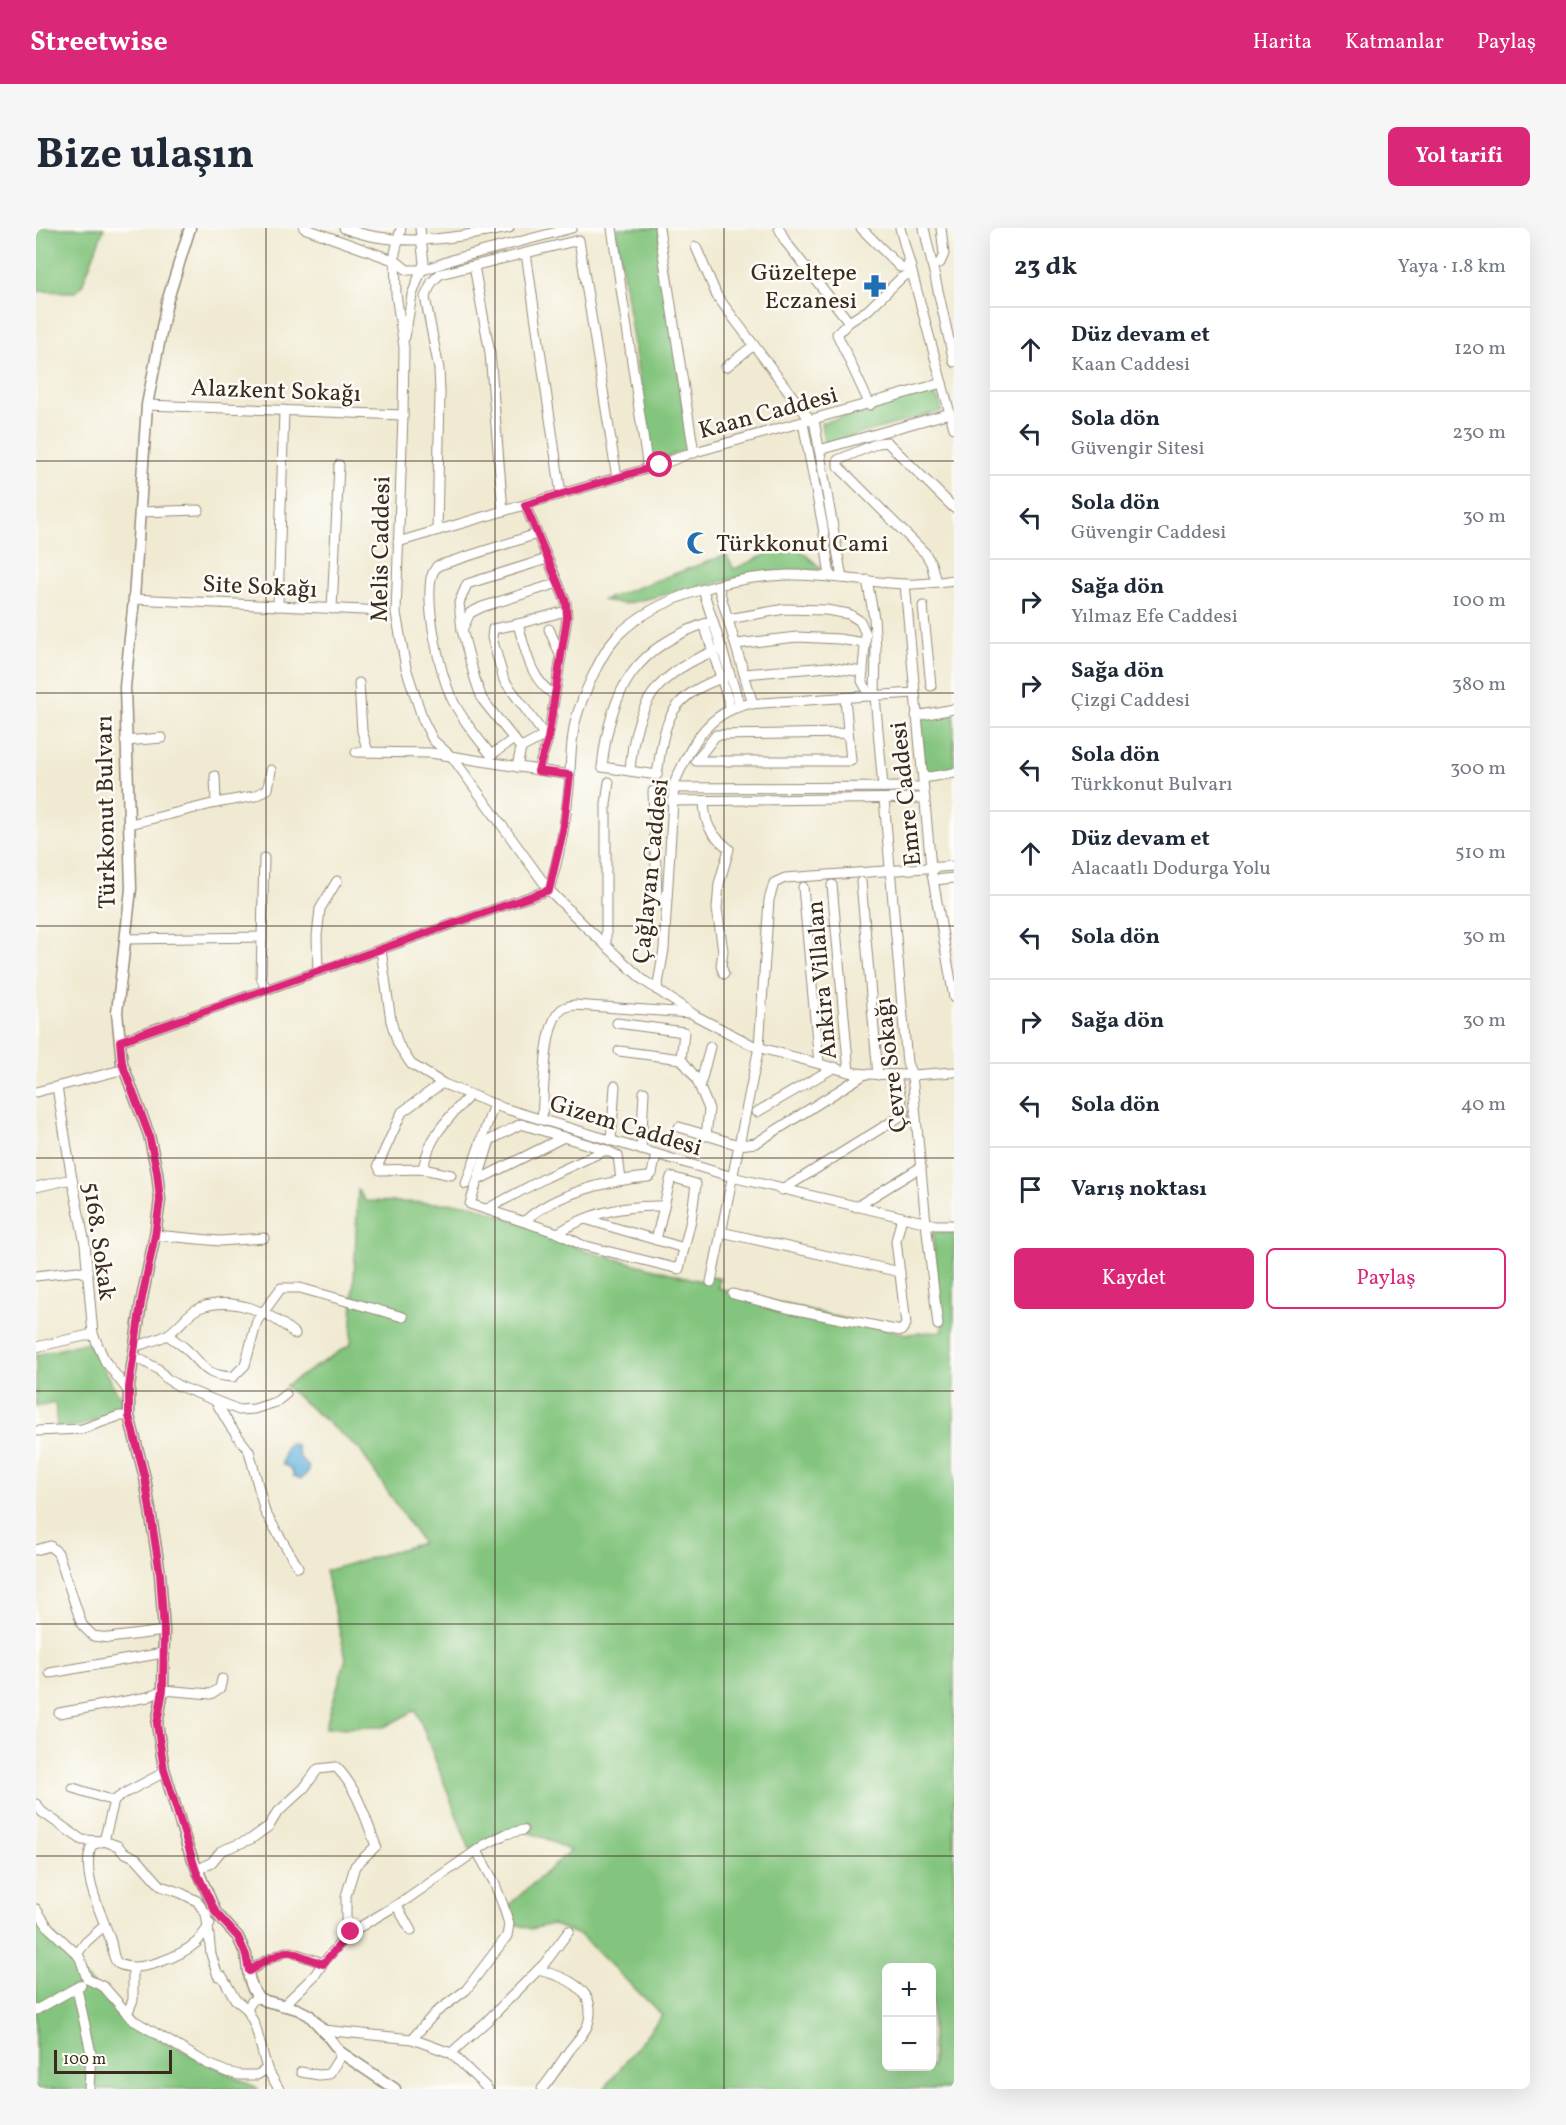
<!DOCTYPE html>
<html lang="tr">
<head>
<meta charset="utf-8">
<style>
  :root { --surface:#fff; --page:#f6f6f7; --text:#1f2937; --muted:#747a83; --line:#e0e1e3; --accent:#db2777 }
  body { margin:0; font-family:Vollkorn,serif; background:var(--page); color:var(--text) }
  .controls { position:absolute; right:18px; bottom:18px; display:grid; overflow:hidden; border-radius:9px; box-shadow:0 6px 24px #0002 }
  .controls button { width:54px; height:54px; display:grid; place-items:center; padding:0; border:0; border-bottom:2px solid var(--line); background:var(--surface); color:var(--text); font:30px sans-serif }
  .scale { position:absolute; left:18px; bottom:15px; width:118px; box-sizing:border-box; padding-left:6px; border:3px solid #3b2a1e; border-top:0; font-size:16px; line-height:21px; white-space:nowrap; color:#3b2a1e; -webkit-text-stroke:4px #fdfcf7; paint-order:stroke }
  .stop { position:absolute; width:18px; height:18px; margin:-14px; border:4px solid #db2777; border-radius:50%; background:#fff }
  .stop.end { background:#db2777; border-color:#fff; box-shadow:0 2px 6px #0008 }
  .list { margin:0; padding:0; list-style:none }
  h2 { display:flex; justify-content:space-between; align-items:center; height:78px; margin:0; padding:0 24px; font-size:26px }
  h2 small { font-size:20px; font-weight:400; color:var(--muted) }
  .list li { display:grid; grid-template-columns:39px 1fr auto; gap:18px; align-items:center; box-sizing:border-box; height:84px; padding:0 24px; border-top:2px solid var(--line) }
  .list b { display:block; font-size:22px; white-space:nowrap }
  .list p { margin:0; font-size:20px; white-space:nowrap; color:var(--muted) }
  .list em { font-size:20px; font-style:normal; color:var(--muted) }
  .actions { display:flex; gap:12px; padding:18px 24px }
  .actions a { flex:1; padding:14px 0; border:2px solid var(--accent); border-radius:9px; text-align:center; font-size:21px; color:var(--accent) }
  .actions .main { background:var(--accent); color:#fff }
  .icon { flex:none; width:33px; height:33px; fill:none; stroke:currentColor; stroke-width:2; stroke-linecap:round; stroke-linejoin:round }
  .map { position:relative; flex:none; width:918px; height:1861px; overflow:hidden; border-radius:9px }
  header { display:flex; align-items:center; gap:36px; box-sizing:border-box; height:84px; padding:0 30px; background:var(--accent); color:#fff }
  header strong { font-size:28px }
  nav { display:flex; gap:33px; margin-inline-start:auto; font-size:21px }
  .intro { display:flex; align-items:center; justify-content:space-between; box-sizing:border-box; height:144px; padding:0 36px }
  h1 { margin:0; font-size:42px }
  .button { padding:15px 27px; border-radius:9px; background:var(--accent); color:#fff; font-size:21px; font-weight:700 }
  main { display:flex; gap:36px; padding:0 36px }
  aside { flex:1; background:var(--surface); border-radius:9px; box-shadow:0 6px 24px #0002 }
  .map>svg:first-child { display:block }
</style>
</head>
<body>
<header>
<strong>Streetwise</strong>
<nav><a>Harita</a><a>Katmanlar</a><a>Paylaş</a></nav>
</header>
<div class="intro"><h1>Bize ulaşın</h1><a class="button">Yol tarifi</a></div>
<main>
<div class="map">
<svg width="918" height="1861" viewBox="0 0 918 1861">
  <rect width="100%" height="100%" fill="#fdfcf7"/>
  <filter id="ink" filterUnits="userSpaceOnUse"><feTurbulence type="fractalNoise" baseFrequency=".0167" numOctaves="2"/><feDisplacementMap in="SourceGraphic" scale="12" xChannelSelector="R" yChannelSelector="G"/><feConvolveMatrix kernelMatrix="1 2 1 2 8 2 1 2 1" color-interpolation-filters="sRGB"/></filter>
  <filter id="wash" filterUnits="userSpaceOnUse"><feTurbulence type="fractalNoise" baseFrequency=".008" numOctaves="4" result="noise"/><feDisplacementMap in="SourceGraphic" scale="24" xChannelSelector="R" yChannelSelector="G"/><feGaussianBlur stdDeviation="1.35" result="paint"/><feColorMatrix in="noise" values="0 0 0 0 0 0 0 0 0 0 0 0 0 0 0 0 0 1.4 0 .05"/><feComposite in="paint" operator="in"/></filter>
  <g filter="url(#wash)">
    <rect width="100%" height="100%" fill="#f0ead2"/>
    <g fill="#83c57e" stroke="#5f784e" stroke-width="1.5" fill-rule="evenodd">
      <path d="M 0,0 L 68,0 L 46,57 L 40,64 L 0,63 Z"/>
      <path d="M 580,0 L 623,0 L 653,221 L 616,235 Z"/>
      <path d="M 896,163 L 903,173 L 906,183 L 788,216 L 785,195 Z"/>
      <path d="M 756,315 L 787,342 L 711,348 L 588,376 L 567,372 L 690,327 L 698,341 Z"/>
      <path d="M 918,485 L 918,541 L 889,546 L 884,490 Z"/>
      <path d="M 322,962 L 329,973 L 434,976 L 494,998 L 549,1023 L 669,1054 L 671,1049 L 684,1050 L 682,1060 L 870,1106 L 907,1103 L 896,1004 L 918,1004 L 918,1861 L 568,1861 L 626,1787 L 545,1708 L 516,1696 L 495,1701 L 479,1696 L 473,1677 L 534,1623 L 509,1610 L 479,1600 L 434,1622 L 380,1482 L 348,1499 L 289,1500 L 310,1430 L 289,1343 L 386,1315 L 324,1222 L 249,1158 L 315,1116 ZM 850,1740 L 896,1740 L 896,1838 L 850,1838 Z"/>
      <path d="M 52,1114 L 87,1175 L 83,1184 L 43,1198 L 21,1199 L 19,1175 L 0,1179 L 0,1127 Z"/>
      <path d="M 0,1685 C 13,1706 38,1725 46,1746 L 102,1800 L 223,1861 L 0,1861 Z"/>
    </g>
    <path fill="#64b2de" stroke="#506e7e" stroke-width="1.5" d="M 253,1215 L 260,1217 L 265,1232 L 272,1238 L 273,1243 L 265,1251 L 257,1248 L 256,1241 L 246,1236 L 249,1220 Z"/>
  </g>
  <g filter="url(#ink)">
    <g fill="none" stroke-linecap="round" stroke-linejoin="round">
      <g stroke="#968a78" stroke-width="11">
        <g id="minor">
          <path d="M 268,0 L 360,33 L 371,42 L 387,42 L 422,30 L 536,0"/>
          <path d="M 308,0 C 362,21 418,10 473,0"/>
          <path d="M 365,0 L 359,25 L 360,66 L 368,120 L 367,187 L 360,385 L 370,440 L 387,492 L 397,512 L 417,530 L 513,662 L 550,699 L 607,752 L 660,788 L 718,818 L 813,844 L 829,846 L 876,847 L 918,844"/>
          <path d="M 576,0 L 612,241"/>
          <path d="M 623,0 L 658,225"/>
          <path d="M 743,0 L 749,13 L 813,94 L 801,106 L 834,177"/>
          <path d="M 825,0 L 864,39 L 875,39"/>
          <path d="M 864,0 L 918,200"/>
          <path d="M 888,0 L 918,134"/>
          <path d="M 660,19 L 681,68 L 775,193"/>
          <path d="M 490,25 L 525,266"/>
          <path d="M 896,37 L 904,35 L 908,26 L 905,0"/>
          <path d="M 438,38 L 454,125 L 467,283"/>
          <path d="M 813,94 L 832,82 L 865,50 L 876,44"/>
          <path d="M 369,109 L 376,67 L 388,35 L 384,0"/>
          <path d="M 690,139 L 718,117"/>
          <path d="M 111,177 L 367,187"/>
          <path d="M 778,192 L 806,350"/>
          <path d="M 767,195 L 787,299 L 794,349"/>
          <path d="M 783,222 L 914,185"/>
          <path d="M 489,277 L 530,374 L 531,390 L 512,511 L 502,542"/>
          <path d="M 104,284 L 163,282"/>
          <path d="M 401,302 L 404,165 L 403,141 L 389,69 L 396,54 L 404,46 L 543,12 L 581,250"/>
          <path d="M 362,314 L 624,237 L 652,226 L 906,155"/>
          <path d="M 831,352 L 838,390 L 840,421 L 839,468 L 847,559"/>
          <path d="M 900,354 L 895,335 L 889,325 L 802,238 L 802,232 L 842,215 L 851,214 L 918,280"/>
          <path d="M 869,356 L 895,640 L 918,770"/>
          <path d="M 682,358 L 717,476"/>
          <path d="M 667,362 L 704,478"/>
          <path d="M 98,371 L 348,383"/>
          <path d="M 242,378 L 248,182"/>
          <path d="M 887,378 L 895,458"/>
          <path d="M 296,381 L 303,237"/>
          <path d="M 692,391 L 749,381 L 790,382 L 813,386 L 824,393 L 830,406 L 826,453 L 834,468"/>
          <path d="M 677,393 C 599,417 574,462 566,539 L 621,547 C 629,488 634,467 694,447"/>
          <path d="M 482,396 L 530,383"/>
          <path d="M 668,396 L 695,481"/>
          <path d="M 513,401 L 525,429"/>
          <path d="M 426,402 L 434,385 L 446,379 L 522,355"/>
          <path d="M 700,416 L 761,409 L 803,411 L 829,415"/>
          <path d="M 708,446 L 792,439 L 827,444"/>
          <path d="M 323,455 L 326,503 L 332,524"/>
          <path d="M 809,470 L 815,533 L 660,533 L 680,507 L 812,505"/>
          <path d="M 880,488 L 918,481"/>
          <path d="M 478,511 L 455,527 C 441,509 425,490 415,469 C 403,441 390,381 395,350 C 396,346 398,342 401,338 L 501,306"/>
          <path d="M 89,513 L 126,510"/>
          <path d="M 485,520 L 504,510 L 507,505 L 468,452 L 456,410 L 457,401 L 482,396 C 489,421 495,454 519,467"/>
          <path d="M 320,524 L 395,525 L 534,547"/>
          <path d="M 481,539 L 485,520 L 446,471 L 439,451 L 426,402 L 423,375 L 431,356 L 511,331"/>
          <path d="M 594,543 C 599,475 620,444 686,420"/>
          <path d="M 887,550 L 918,545"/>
          <path d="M 637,560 L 887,559"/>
          <path d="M 617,563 L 621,668 L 630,675"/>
          <path d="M 848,571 L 871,835 L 876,847 L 890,995 L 902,1097"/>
          <path d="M 636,573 L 889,570"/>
          <path d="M 668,573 C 669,598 674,605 693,621 L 683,656 L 681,681 L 687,723 L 685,738 L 688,746"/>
          <path d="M 180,575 L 219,568 L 232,561 L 235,542"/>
          <path d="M 94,596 L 180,575 L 179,548"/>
          <path d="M 228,630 L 225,749 L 230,761"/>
          <path d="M 898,652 L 918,650"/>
          <path d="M 825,654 L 842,847"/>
          <path d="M 796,657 L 813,844"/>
          <path d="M 767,659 L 783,835"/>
          <path d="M 513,662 C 523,629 530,594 533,559 C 535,537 534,513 540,491 C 546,469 566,423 582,407 C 621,368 697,349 751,347 C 790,346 829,354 868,356 C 885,357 902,354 918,352"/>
          <path d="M 89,711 L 226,709"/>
          <path d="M 570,718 L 570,576 L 573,554"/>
          <path d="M 345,722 L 355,793 L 362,816 L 375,836 L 408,856 L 467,880 L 700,950 L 900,997 L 918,997"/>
          <path d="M 282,743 L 281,708 L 284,681 L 301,653"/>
          <path d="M 621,762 L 628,721 L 638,556 C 654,519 670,485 712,476 L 878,465"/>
          <path d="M 581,795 L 648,804 L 645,831"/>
          <path d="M 84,813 L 513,662"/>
          <path d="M 583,823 L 645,831 L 660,850 L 673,881 L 670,908"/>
          <path d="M 406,855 L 366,884 L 342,937 L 344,942 L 387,941 L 415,947"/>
          <path d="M 664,858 L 674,819"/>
          <path d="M 21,859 L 36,951 L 49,1016 L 57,1106 L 69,1133 L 93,1164"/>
          <path d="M 0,864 L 89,841"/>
          <path d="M 721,884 L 799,839"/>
          <path d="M 506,892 C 508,868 507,796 525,782 C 528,779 534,778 538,777 L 654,785"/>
          <path d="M 643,899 L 703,917 L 720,915 L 829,846"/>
          <path d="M 575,913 L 579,858"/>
          <path d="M 605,922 L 608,864"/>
          <path d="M 387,941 C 394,906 411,892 434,867"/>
          <path d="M 442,952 L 528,909"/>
          <path d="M 430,956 L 458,876"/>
          <path d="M 0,959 L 36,951"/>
          <path d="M 746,962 L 868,886 L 860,847"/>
          <path d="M 820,979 L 885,939"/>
          <path d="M 451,981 L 511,949 L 570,922"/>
          <path d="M 549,991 L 648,1020"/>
          <path d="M 489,993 C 517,966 574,952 612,949 L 616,946 L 620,926"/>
          <path d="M 685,1004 L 864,1044"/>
          <path d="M 522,1005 L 546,1017 L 643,1041 L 655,992 L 660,956 L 635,949 L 628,978 C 591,977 553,984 522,1005 L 434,976 L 454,912 L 485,896 L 570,922 L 582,928 L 585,952"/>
          <path d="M 119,1007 L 184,1013 L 228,1010"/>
          <path d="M 620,1012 L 628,978"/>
          <path d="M 0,1048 L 42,1043 L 52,1046"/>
          <path d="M 675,1054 L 723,819 L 733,672 L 738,655 L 749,650 L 918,638"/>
          <path d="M 697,1066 L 751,1080 L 865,1103 L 870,1096 L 860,1013 L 866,989"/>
          <path d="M 131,1107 C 137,1111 145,1116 150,1121 C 170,1139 167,1147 197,1149 L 209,1137 L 221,1093 L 245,1060 L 264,1060 L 367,1089"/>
          <path d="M 100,1118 C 110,1115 122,1112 131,1107 C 143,1100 151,1085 163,1080 C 196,1067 235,1084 259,1106"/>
          <path d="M 0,1119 L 57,1106"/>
          <path d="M 98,1128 L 122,1141 L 131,1151 L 143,1158 L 203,1182 L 218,1181 L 240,1174 L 250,1166"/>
          <path d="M 180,1174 L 194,1198 L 213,1223 L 229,1284 L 262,1339"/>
          <path d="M 0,1203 L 46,1201 L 83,1188 L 93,1188"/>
          <path d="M 0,1322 L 14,1318 L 22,1325 L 46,1397 L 57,1408 L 73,1410 L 128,1403"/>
          <path d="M 14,1445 L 127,1425"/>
          <path d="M 23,1485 L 112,1469 L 127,1462 L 175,1466 L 184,1460 L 186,1451"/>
          <path d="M 37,1560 L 78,1573"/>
          <path d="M 0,1576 L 6,1584 L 46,1612 L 68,1613 L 82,1618 L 87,1624 L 100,1630 L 125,1658 L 145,1665 L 161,1673 L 170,1686 L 172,1699 C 169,1704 165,1709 161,1714 C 145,1728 103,1746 83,1736 C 76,1732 77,1718 74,1711 C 65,1684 44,1645 56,1617 L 68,1613 L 78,1573 L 87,1566 L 129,1544"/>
          <path d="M 160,1643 L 176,1634 L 185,1623 L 215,1611 L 233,1598 L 241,1585 L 268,1560 L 282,1541 L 300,1539 C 321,1559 330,1592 340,1618 L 319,1638 L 310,1668 L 310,1692 L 315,1704"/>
          <path d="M 361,1678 L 375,1703"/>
          <path d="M 0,1681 L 13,1700 L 41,1726"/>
          <path d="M 174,1696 L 172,1699 L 175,1726 L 182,1748 L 186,1748 L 199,1771 L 211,1781"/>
          <path d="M 68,1698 L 50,1714 L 41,1726 L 44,1730 L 51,1751 L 68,1759 L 97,1792 L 170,1835 L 191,1844 L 204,1847 L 221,1847 L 231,1841"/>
          <path d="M 287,1735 L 312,1706 L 371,1671 L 450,1616 L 470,1606 L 487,1602"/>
          <path d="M 502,1742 C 528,1748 563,1761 552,1796 C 549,1805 539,1815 533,1823 C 524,1836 516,1849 506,1861"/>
          <path d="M 213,1743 L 231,1732 L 249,1724 L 255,1724 L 287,1735 L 279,1747 L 247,1778"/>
          <path d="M 41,1761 L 55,1825 L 53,1861"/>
          <path d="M 222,1769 L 216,1773 L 211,1781 L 219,1797 L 231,1841 L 243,1861"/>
          <path d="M 0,1782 L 45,1757"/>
          <path d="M 91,1786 L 97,1772 L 97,1740"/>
          <path d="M 287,1802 L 376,1811 L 415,1825 L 452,1861"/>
          <path d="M 376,1811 L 399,1785 L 430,1762 L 471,1708 L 473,1696 L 467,1677 L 458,1654 L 441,1623"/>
          <path d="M 415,1825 L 451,1793 L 508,1736 L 533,1703"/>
          <path d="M 265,1844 L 283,1847 L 293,1846 L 302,1832 L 304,1824"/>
        </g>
      </g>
      <g stroke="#968a78" stroke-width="13">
        <path id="tertiary" d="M 154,0 L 131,74 L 111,177 L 98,371 L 89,459 L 95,661 L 81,784 L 86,835 L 113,907 L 121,944 L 124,972 L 119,1007 L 105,1075 L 93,1159 L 93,1188 L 109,1250 L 124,1346 L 128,1403 L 127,1462 L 121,1496 L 128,1541 L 152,1620 L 180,1685 L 202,1709 L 210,1727 L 213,1750 L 217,1761 L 222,1769 L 230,1773 L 261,1781 L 273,1787 L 287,1802 L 304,1824 L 359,1861"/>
      </g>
      <use href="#minor" stroke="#fff" stroke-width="9"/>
      <use href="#tertiary" stroke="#fff" stroke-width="10"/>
    </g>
  </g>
  <g fill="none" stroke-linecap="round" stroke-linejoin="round" filter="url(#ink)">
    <path stroke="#db2777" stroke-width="8" d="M 315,1704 L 287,1736 L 255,1724 L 249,1724 L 231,1732 L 213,1743 L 210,1727 L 202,1709 L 180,1685 L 160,1643 L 128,1541 L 121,1496 L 127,1462 L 128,1403 L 124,1346 L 109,1250 L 93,1188 L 93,1159 L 105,1075 L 119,1007 L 124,972 L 121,944 L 113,907 L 86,835 L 84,813 L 513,662 L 527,603 L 534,547 L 502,543 L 512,511 L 531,390 L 530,374 L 489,277 L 624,237"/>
  </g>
  <path fill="none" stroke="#3b2a1e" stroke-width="1.5" stroke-opacity="0.55" d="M 230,0 L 230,1861M 459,0 L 459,1861M 688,0 L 688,1861M 0,233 L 918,233M 0,465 L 918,465M 0,698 L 918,698M 0,930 L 918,930M 0,1163 L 918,1163M 0,1396 L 918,1396M 0,1628 L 918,1628"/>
  <defs>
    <g id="pharmacy-bare" transform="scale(1.8)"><path d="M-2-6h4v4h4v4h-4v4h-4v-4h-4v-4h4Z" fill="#1f6fb2" stroke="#fdfcf7" stroke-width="2.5" paint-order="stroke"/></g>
    <g id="mosque-bare" transform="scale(1.8)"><path d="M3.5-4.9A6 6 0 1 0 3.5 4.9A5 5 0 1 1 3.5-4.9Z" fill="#1f6fb2" stroke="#fdfcf7" stroke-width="2.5" paint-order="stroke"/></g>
  </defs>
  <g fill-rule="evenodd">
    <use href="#pharmacy-bare" x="839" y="58"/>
    <use href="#mosque-bare" x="662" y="315"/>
  </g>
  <g text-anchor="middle" stroke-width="5" stroke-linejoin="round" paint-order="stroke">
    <g font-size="24" fill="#3b2a1e" stroke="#fdfcf7" text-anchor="end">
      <text x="821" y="52">Güzeltepe<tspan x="821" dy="28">Eczanesi</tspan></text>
      <text x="680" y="323" text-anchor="start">Türkkonut Cami</text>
    </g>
    <g font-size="24" fill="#3b2a1e" stroke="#fdfcf7">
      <text transform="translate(240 162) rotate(2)" y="8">Alazkent Sokağı</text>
      <text transform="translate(732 184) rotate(-15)" y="8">Kaan Caddesi</text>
      <text transform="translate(344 321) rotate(-89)" y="8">Melis Caddesi</text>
      <text transform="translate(224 358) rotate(3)" y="8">Site Sokağı</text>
      <text transform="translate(869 566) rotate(-96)" y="8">Emre Caddesi</text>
      <text transform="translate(69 584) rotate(-91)" y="8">Türkkonut Bulvarı</text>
      <text transform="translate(614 643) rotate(-84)" y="8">Çağlayan Caddesi</text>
      <text transform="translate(785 752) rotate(-95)" y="8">Ankira Villalan</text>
      <text transform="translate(854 837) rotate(-97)" y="8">Çevre Sokağı</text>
      <text transform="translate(590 897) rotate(17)" y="8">Gizem Caddesi</text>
      <text transform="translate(64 1013) rotate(82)" y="8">5168. Sokak</text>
    </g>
  </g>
</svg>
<div class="controls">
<button>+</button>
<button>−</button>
</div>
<div class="scale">100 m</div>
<div class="stop" style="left:624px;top:237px"></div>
<div class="stop end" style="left:315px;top:1704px"></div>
</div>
<aside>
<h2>23 dk<small>Yaya · 1.8 km</small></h2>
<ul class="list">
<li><svg class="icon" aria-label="ahead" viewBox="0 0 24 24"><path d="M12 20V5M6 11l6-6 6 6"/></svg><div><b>Düz devam et</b><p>Kaan Caddesi</p></div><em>120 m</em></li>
<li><svg class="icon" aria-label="left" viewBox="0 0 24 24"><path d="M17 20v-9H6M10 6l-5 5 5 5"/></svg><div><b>Sola dön</b><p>Güvengir Sitesi</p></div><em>230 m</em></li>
<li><svg class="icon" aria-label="left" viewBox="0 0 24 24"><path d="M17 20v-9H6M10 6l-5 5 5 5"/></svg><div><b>Sola dön</b><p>Güvengir Caddesi</p></div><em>30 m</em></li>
<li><svg class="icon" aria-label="right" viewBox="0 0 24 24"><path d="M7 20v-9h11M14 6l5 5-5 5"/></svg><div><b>Sağa dön</b><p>Yılmaz Efe Caddesi</p></div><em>100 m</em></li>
<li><svg class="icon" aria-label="right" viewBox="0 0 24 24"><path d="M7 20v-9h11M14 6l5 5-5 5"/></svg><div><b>Sağa dön</b><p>Çizgi Caddesi</p></div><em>380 m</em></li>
<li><svg class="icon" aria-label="left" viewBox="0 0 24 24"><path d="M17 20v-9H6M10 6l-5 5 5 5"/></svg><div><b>Sola dön</b><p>Türkkonut Bulvarı</p></div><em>300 m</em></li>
<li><svg class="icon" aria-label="ahead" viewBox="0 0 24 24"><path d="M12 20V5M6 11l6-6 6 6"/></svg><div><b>Düz devam et</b><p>Alacaatlı Dodurga Yolu</p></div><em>510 m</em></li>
<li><svg class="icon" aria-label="left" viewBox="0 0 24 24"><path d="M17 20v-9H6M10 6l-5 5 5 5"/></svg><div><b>Sola dön</b></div><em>30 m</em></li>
<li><svg class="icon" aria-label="right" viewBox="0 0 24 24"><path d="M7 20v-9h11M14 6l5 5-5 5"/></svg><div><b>Sağa dön</b></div><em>30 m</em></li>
<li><svg class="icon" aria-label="left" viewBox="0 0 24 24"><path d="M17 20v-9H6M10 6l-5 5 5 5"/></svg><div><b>Sola dön</b></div><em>40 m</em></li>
<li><svg class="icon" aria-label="arrive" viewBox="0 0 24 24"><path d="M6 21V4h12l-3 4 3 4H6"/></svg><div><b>Varış noktası</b></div></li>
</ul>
<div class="actions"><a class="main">Kaydet</a><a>Paylaş</a></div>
</aside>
</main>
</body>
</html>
